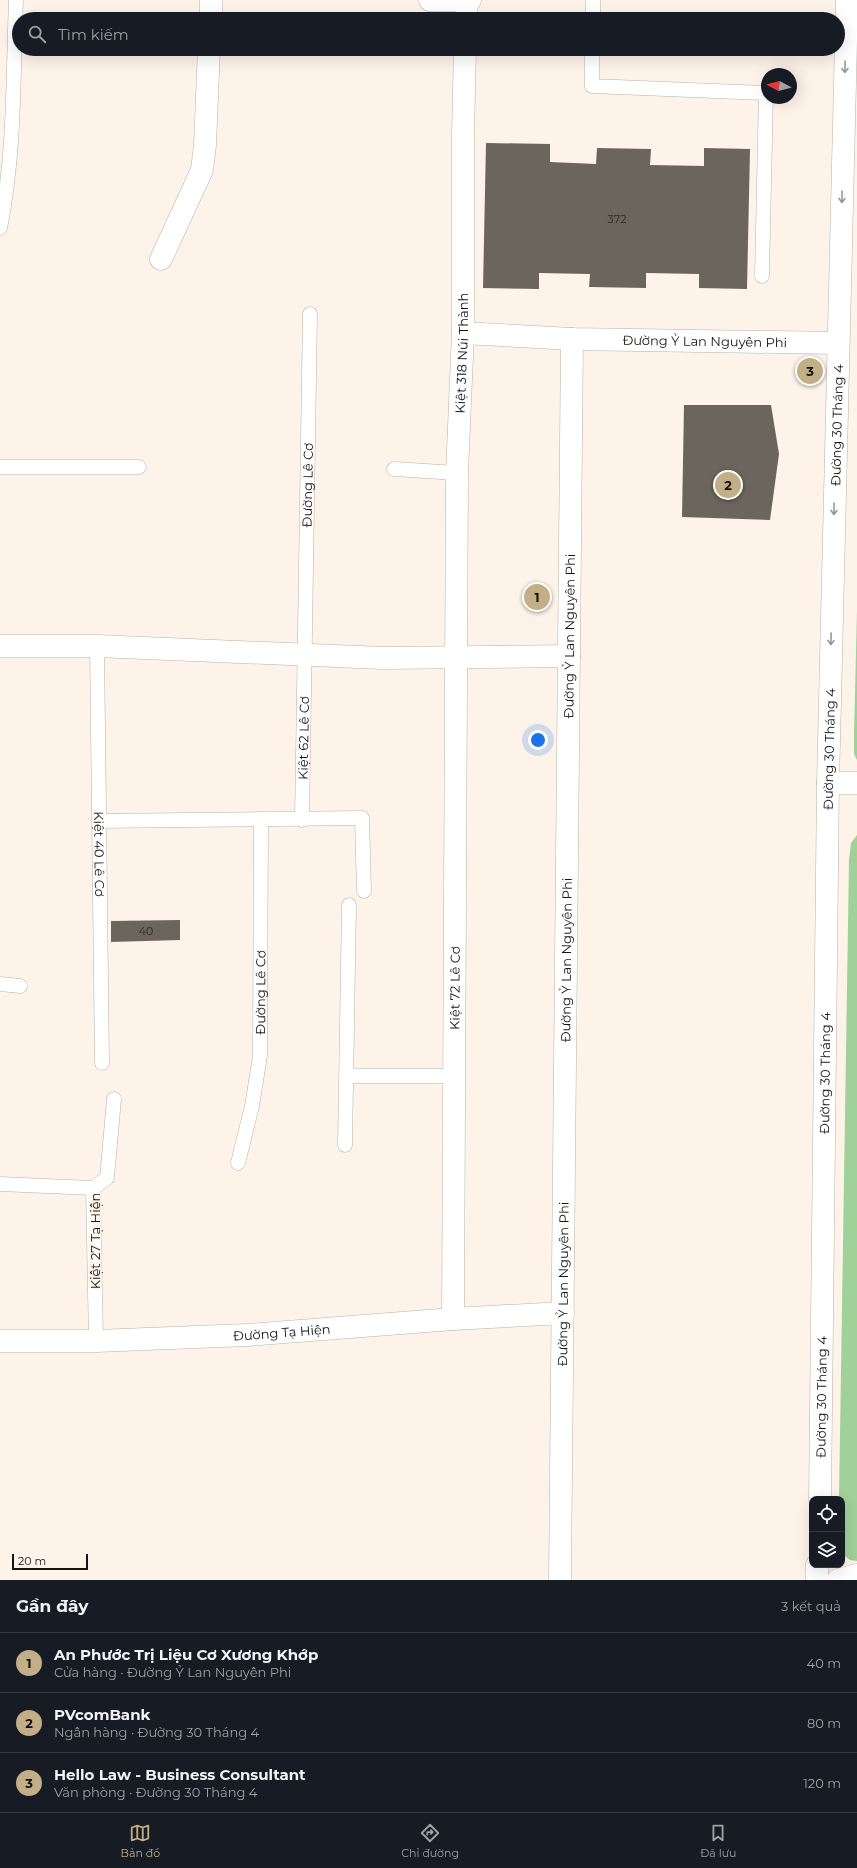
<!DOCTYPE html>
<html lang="vi">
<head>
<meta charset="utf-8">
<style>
  :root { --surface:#171b24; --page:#20242c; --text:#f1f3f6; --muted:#9ea1a6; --line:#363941; --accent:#c2ae87 }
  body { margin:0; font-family:Montserrat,sans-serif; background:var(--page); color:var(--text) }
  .controls { position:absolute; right:12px; bottom:12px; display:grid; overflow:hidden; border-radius:8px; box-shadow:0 4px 16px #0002 }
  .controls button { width:36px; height:36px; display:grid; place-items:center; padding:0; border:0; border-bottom:1px solid var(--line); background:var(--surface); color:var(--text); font:20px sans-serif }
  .compass { position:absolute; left:761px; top:68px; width:36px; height:36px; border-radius:50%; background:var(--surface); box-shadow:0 4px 16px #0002; rotate:277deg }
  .scale { position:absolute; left:12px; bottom:10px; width:76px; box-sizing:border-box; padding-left:4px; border:2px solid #171411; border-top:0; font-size:11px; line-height:14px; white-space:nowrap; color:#171411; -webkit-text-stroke:3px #fdf3e9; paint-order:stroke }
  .you { position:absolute; left:538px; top:740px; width:14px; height:14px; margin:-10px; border:3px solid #fff; border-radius:50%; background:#1a73e8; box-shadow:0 0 0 6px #1a73e833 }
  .badge { display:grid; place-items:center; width:26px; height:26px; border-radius:50%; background:var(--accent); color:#111; font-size:13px; font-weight:700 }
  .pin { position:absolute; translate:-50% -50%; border:2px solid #fff; box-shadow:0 1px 4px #0006 }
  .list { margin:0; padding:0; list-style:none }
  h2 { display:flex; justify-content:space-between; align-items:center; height:52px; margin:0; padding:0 16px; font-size:17px }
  h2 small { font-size:13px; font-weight:400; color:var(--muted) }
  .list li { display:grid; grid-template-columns:26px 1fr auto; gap:12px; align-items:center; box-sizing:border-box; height:60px; padding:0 16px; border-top:1px solid var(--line) }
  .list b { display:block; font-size:15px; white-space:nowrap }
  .list p { margin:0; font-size:13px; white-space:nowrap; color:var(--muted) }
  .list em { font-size:13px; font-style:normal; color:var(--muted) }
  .icon { flex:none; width:22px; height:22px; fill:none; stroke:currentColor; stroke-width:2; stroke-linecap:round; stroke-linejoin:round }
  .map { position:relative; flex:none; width:857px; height:1580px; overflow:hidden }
  .search { position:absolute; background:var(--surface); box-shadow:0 4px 16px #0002; left:12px; right:12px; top:12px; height:44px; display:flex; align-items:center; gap:10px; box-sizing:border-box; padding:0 14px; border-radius:22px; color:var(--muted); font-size:15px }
  .sheet { height:232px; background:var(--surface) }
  nav { display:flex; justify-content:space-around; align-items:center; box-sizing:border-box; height:56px; border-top:1px solid var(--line); background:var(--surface); font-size:11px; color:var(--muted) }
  nav a { display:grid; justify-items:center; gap:2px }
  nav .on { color:var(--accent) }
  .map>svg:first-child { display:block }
</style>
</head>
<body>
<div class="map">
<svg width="857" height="1580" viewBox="0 0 857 1580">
  <rect width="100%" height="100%" fill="#fdf3e9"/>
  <g fill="#a0d198">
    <path d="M 857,610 L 857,760 L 854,754 L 854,735 Z"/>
    <path d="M 857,835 L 857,1561 L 850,1560 L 842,1554 L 842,1499 L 839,1499 L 849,860 L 851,843 Z"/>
  </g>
  <g fill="#6b655c">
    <path d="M 486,143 L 550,144 L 550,162 L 596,164 L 597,148 L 651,149 L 650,165 L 704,166 L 704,148 L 750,149 L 747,289 L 699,288 L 699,274 L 646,273 L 646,288 L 589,287 L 590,274 L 539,273 L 539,289 L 483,288 Z"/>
    <path d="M 684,405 L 771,405 L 779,454 L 770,520 L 682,517 Z"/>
    <path d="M 180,920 L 180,940 L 111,942 L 111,921 Z"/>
  </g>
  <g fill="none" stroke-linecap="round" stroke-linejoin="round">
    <g stroke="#bab1a8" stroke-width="15">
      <g id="service">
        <path d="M 593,19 L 593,0"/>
        <path d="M 592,49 L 592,86 L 766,93 L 762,276"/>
        <path d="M 0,228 C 15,154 13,76 16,0"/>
        <path d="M 0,467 L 139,467"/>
        <path d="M 394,469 L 457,473"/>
        <path id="s1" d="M 97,646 L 102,1063"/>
        <path id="s2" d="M 302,820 L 310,314"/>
        <path d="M 99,821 L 362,818 L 364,891"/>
        <path d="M 0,984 L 20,986"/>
        <path d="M 347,1076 L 454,1076"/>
        <path d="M 345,1145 L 349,905"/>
        <path id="s3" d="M 238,1163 L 252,1106 L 260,1056 L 261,819"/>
        <path d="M 0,1184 L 93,1188"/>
        <path d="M 96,1341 L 93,1188 L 107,1178 L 114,1099"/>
      </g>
    </g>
    <g stroke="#bab1a8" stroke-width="23">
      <g id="minor">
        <path d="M 211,19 L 211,0"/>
        <path d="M 466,19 L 467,1"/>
        <path d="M 161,259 L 202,170 L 205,145 L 209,49"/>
        <path id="s4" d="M 463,333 L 572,339 L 838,343"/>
        <path d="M 0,646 L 97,646 L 382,658 L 569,656"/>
        <path id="s5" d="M 453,1319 L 457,473 L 463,333 L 463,133 L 465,49"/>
        <path id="s6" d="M 0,1341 L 96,1341 L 247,1335 L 453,1319 L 563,1313"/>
        <path id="s7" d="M 560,1580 L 572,339"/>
      </g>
    </g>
    <g stroke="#bab1a8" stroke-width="23">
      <g id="tertiary">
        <path d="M 828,783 L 857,783"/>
        <path id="s8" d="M 820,1499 L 828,783 L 847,0"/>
        <path d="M 817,1580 L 817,1565"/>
      </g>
    </g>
    <g stroke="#bab1a8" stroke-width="23">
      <g id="secondary">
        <path d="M 430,0 L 470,0"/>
        <path d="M 838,1580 L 857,1575"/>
      </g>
    </g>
    <use href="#service" stroke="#fff" stroke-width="14"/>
    <use href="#minor" stroke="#fff" stroke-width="22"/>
    <use href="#tertiary" stroke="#fff" stroke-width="22"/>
    <use href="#secondary" stroke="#fff" stroke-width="22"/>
  </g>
  <defs><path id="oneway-shaft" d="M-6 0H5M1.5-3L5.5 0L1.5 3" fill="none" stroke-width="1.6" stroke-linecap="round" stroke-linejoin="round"/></defs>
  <g stroke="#979594">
    <use href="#oneway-shaft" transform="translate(845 67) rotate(91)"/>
    <use href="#oneway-shaft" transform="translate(842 197) rotate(91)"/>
    <use href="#oneway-shaft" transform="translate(834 509) rotate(91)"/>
    <use href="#oneway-shaft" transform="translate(831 639) rotate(91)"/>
  </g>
  <g text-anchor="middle" stroke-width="3" stroke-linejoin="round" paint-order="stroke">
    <g font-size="11" fill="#2c2824">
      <text x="617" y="223">372</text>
      <text x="146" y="935">40</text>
    </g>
    <g font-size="13" fill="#171411" stroke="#fdf3e9">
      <text dy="5" stroke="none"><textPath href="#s4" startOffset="242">Đường Ỷ Lan Nguyên Phi</textPath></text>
      <text dy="5" stroke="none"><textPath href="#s5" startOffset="966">Kiệt 318 Núi Thành</textPath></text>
      <text dy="5" stroke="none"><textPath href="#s8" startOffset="1074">Đường 30 Tháng 4</textPath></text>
      <text dy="5" stroke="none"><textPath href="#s2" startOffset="335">Đường Lê Cơ</textPath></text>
      <text dy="5" stroke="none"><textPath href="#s7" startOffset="944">Đường Ỷ Lan Nguyên Phi</textPath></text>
      <text dy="5" stroke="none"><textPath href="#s2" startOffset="82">Kiệt 62 Lê Cơ</textPath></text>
      <text dy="5" stroke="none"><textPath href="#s8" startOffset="750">Đường 30 Tháng 4</textPath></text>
      <text dy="5" stroke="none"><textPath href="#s1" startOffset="208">Kiệt 40 Lê Cơ</textPath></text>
      <text dy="5" stroke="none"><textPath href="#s7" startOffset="620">Đường Ỷ Lan Nguyên Phi</textPath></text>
      <text dy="5" stroke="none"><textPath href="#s5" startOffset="331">Kiệt 72 Lê Cơ</textPath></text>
      <text dy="5" stroke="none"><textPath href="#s3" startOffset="173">Đường Lê Cơ</textPath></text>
      <text dy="5" stroke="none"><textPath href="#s8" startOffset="426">Đường 30 Tháng 4</textPath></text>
      <text transform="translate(95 1241) rotate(-90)" y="5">Kiệt 27 Tạ Hiện</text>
      <text dy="5" stroke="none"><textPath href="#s7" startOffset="296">Đường Ỷ Lan Nguyên Phi</textPath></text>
      <text dy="5" stroke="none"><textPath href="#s6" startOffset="282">Đường Tạ Hiện</textPath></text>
      <text dy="5" stroke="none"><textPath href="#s8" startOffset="102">Đường 30 Tháng 4</textPath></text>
    </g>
  </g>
</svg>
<div class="controls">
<button><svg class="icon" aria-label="locate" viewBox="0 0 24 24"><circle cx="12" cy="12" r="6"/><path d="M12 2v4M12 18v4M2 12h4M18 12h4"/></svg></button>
<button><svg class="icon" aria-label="layers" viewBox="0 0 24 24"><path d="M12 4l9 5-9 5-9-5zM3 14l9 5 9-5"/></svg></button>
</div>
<svg class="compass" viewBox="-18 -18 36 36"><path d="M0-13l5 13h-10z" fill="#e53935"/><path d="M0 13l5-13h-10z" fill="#9ea1a6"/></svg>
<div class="scale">20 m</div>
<div class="you"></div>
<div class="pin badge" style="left:537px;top:597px">1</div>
<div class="pin badge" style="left:728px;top:485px">2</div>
<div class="pin badge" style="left:810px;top:371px">3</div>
<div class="search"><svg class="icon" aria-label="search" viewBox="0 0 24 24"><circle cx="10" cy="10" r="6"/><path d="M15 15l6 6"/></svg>Tìm kiếm</div>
</div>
<section class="sheet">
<h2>Gần đây<small>3 kết quả</small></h2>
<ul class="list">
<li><span class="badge">1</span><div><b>An Phước Trị Liệu Cơ Xương Khớp</b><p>Cửa hàng · Đường Ỷ Lan Nguyên Phi</p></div><em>40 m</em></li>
<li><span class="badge">2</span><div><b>PVcomBank</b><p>Ngân hàng · Đường 30 Tháng 4</p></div><em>80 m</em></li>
<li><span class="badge">3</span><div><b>Hello Law - Business Consultant</b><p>Văn phòng · Đường 30 Tháng 4</p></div><em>120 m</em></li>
</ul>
</section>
<nav>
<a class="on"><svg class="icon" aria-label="map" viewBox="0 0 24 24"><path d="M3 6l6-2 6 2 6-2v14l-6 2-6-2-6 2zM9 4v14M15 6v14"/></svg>Bản đồ</a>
<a><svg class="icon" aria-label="directions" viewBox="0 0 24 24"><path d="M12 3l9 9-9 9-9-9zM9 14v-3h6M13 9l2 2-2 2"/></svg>Chỉ đường</a>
<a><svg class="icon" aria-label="saved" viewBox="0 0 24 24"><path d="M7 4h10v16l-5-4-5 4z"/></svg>Đã lưu</a>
</nav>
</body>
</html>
